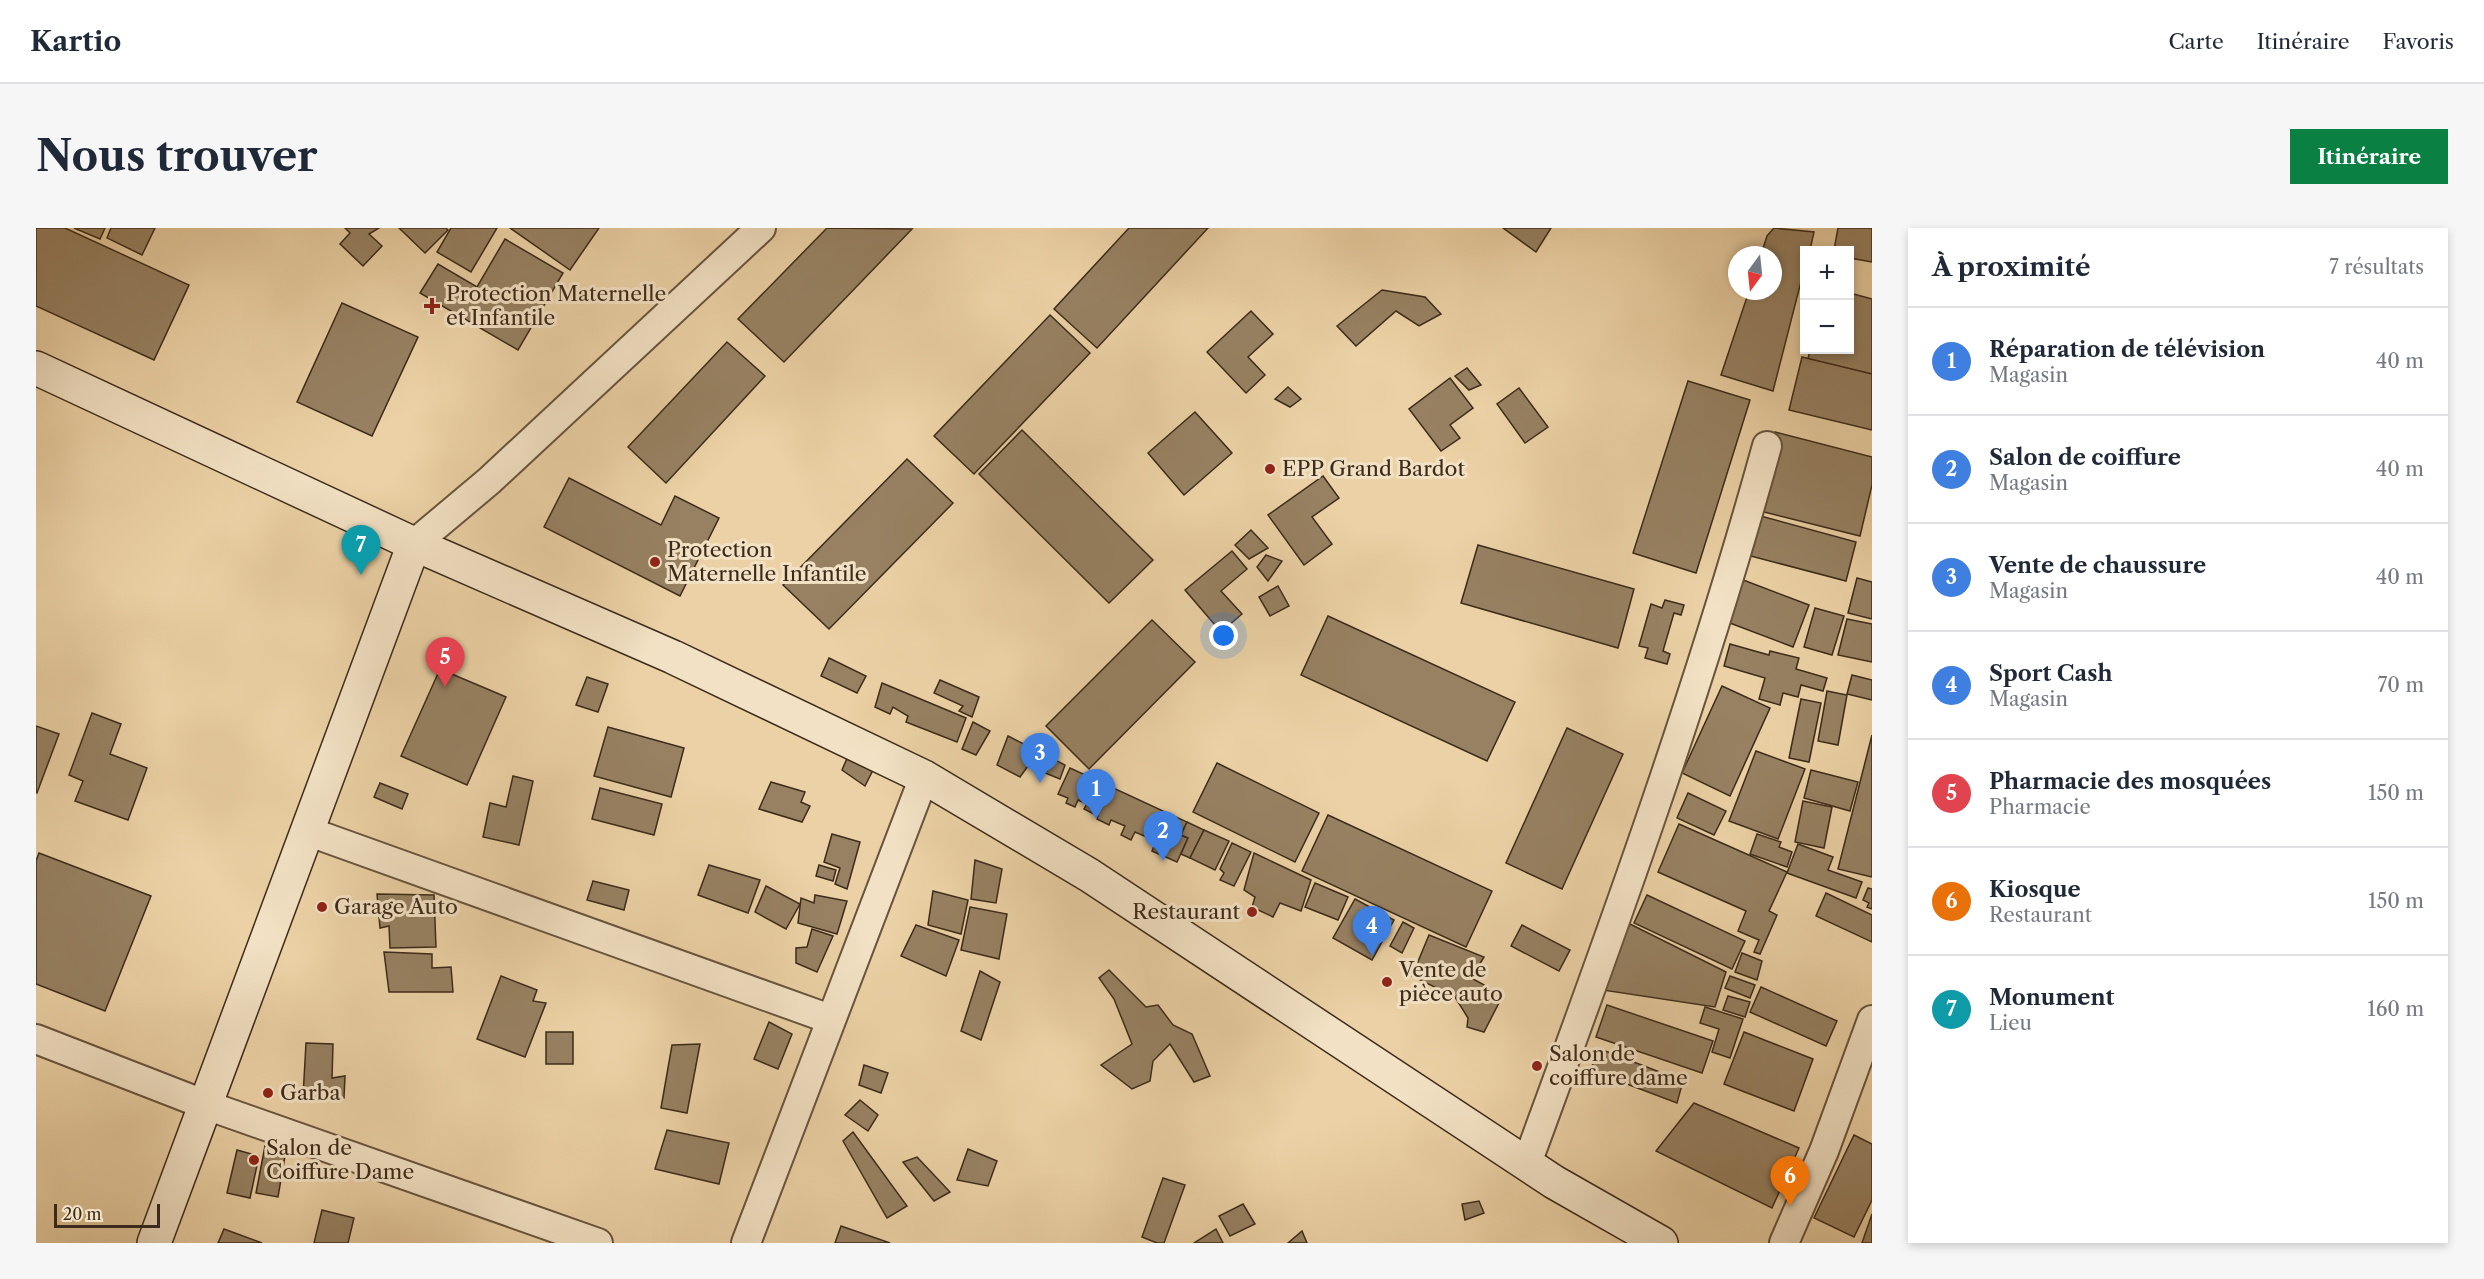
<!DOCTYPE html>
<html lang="fr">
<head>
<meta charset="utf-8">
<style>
  :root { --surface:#fff; --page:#f6f6f7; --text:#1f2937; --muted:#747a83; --line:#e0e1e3; --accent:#0b8043 }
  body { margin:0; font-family:"Libre Caslon Text",serif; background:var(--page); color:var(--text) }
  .controls { position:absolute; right:18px; top:18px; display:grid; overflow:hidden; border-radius:0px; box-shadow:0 3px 9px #0003 }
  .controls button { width:54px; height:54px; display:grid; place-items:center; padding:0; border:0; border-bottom:2px solid var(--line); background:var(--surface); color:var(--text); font:30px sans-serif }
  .compass { position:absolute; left:1692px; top:18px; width:54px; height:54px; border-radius:50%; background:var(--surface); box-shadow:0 3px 9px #0003; rotate:195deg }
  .scale { position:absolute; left:18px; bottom:15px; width:106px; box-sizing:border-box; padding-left:6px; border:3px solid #3c2b1a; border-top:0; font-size:16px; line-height:21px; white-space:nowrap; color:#3c2b1a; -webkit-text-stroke:4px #f2e1c4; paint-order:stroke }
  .you { position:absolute; left:1188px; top:408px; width:21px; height:21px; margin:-15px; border:4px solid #fff; border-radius:50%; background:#1a73e8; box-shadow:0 0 0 9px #1a73e833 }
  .badge { display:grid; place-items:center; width:39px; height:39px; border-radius:50%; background:var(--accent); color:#fff; font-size:20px; font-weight:700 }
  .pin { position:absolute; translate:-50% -50px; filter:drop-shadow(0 2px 3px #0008) }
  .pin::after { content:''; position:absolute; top:32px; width:21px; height:18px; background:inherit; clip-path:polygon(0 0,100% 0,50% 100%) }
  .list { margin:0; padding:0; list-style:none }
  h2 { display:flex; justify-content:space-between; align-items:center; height:78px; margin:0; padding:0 24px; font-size:26px }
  h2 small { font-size:20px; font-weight:400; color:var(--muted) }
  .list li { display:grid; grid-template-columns:39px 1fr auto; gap:18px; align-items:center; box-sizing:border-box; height:108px; padding:0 24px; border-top:2px solid var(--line) }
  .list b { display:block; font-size:22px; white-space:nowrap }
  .list p { margin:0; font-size:20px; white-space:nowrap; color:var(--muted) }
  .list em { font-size:20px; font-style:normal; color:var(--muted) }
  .map { position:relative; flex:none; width:1836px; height:1015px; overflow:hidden; border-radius:0px }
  header { display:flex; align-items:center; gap:36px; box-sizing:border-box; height:84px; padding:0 30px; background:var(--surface); border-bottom:2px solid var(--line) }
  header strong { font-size:28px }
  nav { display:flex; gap:33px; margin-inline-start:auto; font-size:21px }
  .intro { display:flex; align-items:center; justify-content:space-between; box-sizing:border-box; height:144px; padding:0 36px }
  h1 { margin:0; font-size:42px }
  .button { padding:15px 27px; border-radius:0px; background:var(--accent); color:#fff; font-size:21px; font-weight:700 }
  main { display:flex; gap:36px; padding:0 36px }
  aside { flex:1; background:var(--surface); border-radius:0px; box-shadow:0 3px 9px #0003 }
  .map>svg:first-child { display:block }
</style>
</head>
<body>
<header>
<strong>Kartio</strong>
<nav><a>Carte</a><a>Itinéraire</a><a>Favoris</a></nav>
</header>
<div class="intro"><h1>Nous trouver</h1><a class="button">Itinéraire</a></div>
<main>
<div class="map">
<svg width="1836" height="1015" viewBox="0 0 1836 1015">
  <rect width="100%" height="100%" fill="#ebd1a5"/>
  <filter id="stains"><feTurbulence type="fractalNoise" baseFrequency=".00333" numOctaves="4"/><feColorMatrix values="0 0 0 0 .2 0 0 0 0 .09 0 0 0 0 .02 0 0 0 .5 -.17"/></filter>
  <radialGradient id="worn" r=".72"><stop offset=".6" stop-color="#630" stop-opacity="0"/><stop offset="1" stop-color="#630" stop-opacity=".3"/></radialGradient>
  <g fill="#978162" stroke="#3c2b1a" stroke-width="1.5">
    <path d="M 0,0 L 29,0 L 153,57 L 118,132 L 0,78 Z"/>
    <path d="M 38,0 L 69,0 L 64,11 Z"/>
    <path d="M 75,0 L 119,0 L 106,27 L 71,10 Z"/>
    <path d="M 309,0 L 343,0 L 333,6 L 346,18 L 327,38 L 304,16 L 314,5 Z"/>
    <path d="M 363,0 L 410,0 L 412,2 L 389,25 Z"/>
    <path d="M 415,0 L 461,0 L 435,44 L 401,24 Z"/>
    <path d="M 474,0 L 563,0 L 534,42 Z"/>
    <path d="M 791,0 L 876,1 L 748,134 L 702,91 Z"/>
    <path d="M 1093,0 L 1172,0 L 1061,120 L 1018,81 Z"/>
    <path d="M 1467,0 L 1515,0 L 1500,24 Z"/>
    <path d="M 1738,0 L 1778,4 L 1774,22 L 1768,22 L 1768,42 L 1737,163 L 1685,147 L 1713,63 L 1737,63 L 1737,27 L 1725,27 L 1731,8 Z"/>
    <path d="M 1802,0 L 1836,0 L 1836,34 L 1814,30 L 1814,22 L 1798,22 Z"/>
    <path d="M 469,11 L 527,45 L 482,122 L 384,65 L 402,36 L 441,59 Z"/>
    <path d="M 1346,62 L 1389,69 L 1405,86 L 1383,98 L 1360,83 L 1320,118 L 1301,98 Z"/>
    <path d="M 1814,65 L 1836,71 L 1836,146 L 1772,131 L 1774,122 L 1814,122 Z"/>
    <path d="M 306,75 L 382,109 L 336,208 L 261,174 Z"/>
    <path d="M 1215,83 L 1237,106 L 1212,129 L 1229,147 L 1210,165 L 1171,124 Z"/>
    <path d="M 1014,87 L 1054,125 L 938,246 L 898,208 Z"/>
    <path d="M 691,114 L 729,148 L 630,255 L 592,219 Z"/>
    <path d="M 1766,129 L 1836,146 L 1836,202 L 1753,182 Z"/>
    <path d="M 1431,140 L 1445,157 L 1433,162 L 1419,148 Z"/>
    <path d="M 1414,150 L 1437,180 L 1414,197 L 1424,210 L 1405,223 L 1373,181 Z"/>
    <path d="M 1652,153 L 1714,172 L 1660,345 L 1597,325 Z"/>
    <path d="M 1252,159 L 1265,171 L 1254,179 L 1239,171 Z"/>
    <path d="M 1483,160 L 1512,199 L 1489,215 L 1461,176 Z"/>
    <path d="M 1159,184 L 1196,225 L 1148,267 L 1112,225 Z"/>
    <path d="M 986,202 L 1117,332 L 1073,375 L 943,246 Z"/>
    <path d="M 1739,204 L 1836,229 L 1836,257 L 1824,308 L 1720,282 Z"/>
    <path d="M 871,231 L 917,275 L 793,401 L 747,357 Z"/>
    <path d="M 1287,248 L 1303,270 L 1276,289 L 1296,316 L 1268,337 L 1232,287 Z"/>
    <path d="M 533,250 L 625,297 L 639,268 L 683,290 L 644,368 L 508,299 Z"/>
    <path d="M 1721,287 L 1820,314 L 1810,353 L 1711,327 Z"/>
    <path d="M 1215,302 L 1232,320 L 1213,331 L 1199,317 Z"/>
    <path d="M 1442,317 L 1598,361 L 1582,420 L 1425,375 Z"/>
    <path d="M 1196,323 L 1211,341 L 1185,363 L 1206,386 L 1185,404 L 1149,362 Z"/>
    <path d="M 1230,327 L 1246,333 L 1232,353 L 1221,339 Z"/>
    <path d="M 1702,350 L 1773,377 L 1757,419 L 1686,392 Z"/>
    <path d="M 1821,350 L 1836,354 L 1836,391 L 1812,385 Z"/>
    <path d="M 1242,358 L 1253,378 L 1234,388 L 1223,369 Z"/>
    <path d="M 1629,372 L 1648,377 L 1645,387 L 1638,385 L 1627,423 L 1634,426 L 1631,436 L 1609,430 L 1612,420 L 1603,418 L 1615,376 L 1626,380 Z"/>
    <path d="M 1779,380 L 1808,388 L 1796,427 L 1768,419 Z"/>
    <path d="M 1292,388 L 1479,474 L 1451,533 L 1265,447 Z"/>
    <path d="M 1811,391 L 1836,396 L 1836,434 L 1802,427 Z"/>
    <path d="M 1116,392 L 1159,434 L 1053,541 L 1010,498 Z"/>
    <path d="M 1694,416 L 1733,427 L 1734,423 L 1763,430 L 1760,441 L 1791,450 L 1787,463 L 1765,457 L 1762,469 L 1747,465 L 1744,477 L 1723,471 L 1729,450 L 1688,438 Z"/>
    <path d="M 793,430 L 830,448 L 821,465 L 785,448 Z"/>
    <path d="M 404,441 L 470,469 L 431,557 L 365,528 Z"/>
    <path d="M 1816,447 L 1836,452 L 1836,472 L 1811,466 Z"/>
    <path d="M 551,449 L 572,456 L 562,484 L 540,477 Z"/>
    <path d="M 904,452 L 943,469 L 936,489 L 923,483 L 927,478 L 898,465 Z"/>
    <path d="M 846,455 L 930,490 L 921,514 L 870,494 L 872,488 L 857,479 L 854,486 L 839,479 Z"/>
    <path d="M 1686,458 L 1734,480 L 1694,568 L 1646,545 Z"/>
    <path d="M 1791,463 L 1811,467 L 1802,517 L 1782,513 Z"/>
    <path d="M 1765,471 L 1785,475 L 1773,534 L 1753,530 Z"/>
    <path d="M 56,485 L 85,496 L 74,526 L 111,540 L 92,592 L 39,573 L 47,553 L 33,547 Z"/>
    <path d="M 937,494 L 954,503 L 940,527 L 926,521 Z"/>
    <path d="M 0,498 L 23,506 L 1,565 L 0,564 Z"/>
    <path d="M 572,499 L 648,520 L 635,569 L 558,548 Z"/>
    <path d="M 1531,500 L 1587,526 L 1526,661 L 1470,635 Z"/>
    <path d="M 1836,507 L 1836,649 L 1802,641 Z"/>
    <path d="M 972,508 L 1029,537 L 1024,551 L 992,538 L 984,549 L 961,537 Z"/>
    <path d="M 1720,523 L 1769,541 L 1742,611 L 1693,593 Z"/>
    <path d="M 812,528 L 837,542 L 829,558 L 806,542 Z"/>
    <path d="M 1181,535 L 1283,585 L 1259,634 L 1157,584 Z"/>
    <path d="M 1034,540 L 1151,594 L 1145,607 L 1152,610 L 1141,634 L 1116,623 L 1120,613 L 1099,604 L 1095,612 L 1085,607 L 1089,598 L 1075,592 L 1073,597 L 1061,591 L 1062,588 L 1048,581 L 1051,576 L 1042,572 L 1039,579 L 1030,575 L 1032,570 L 1022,566 Z"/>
    <path d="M 1775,542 L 1822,554 L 1814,583 L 1768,570 Z"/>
    <path d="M 477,548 L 497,553 L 483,617 L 447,609 L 454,575 L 470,579 Z"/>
    <path d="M 735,554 L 769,564 L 765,574 L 774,578 L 766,594 L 723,581 Z"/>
    <path d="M 344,555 L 372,566 L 366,581 L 338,569 Z"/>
    <path d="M 564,560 L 626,576 L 618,607 L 556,591 Z"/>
    <path d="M 1652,565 L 1690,583 L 1678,607 L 1641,590 Z"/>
    <path d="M 1767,573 L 1796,579 L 1788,620 L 1759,614 Z"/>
    <path d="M 1292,587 L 1456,663 L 1430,719 L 1266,643 Z"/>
    <path d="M 1151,594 L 1168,602 L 1154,630 L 1145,626 L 1152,610 L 1145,607 Z"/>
    <path d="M 1643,596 L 1751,644 L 1733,683 L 1741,687 L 1724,726 L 1718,724 L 1723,712 L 1702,703 L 1710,683 L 1622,644 Z"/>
    <path d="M 1168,602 L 1193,613 L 1179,642 L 1154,630 Z"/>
    <path d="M 796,606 L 824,614 L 811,661 L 799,656 L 804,640 L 788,634 Z"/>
    <path d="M 1721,606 L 1745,614 L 1743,619 L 1756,624 L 1751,639 L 1714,626 Z"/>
    <path d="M 1196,615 L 1215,624 L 1198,658 L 1184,652 L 1188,645 L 1184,641 Z"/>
    <path d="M 1762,616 L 1797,629 L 1792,642 L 1826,654 L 1820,670 L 1751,645 Z"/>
    <path d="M 3,625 L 115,668 L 69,783 L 0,756 L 0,633 Z"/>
    <path d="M 1218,625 L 1275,652 L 1265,683 L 1244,675 L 1237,689 L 1216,679 L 1219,669 L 1208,662 Z"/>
    <path d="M 939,632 L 966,641 L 960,675 L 935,671 Z"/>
    <path d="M 673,637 L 724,652 L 712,685 L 662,667 Z"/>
    <path d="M 783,637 L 800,642 L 797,653 L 780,648 Z"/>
    <path d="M 557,653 L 593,662 L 588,682 L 551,672 Z"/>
    <path d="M 1279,655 L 1312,669 L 1302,692 L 1269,679 Z"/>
    <path d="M 730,658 L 764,676 L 750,701 L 719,684 Z"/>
    <path d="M 1832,660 L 1836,661 L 1836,681 L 1831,679 L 1833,675 L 1827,672 Z"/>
    <path d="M 897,663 L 932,672 L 925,706 L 892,697 Z"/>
    <path d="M 1790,665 L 1836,687 L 1836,714 L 1780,688 Z"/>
    <path d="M 341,666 L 398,667 L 400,719 L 354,720 L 353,698 L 344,700 Z"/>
    <path d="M 779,667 L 811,673 L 801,706 L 762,695 L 765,670 L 778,675 Z"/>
    <path d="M 1611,667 L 1709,713 L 1696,741 L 1598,695 Z"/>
    <path d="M 1319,671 L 1358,692 L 1336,732 L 1297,710 Z"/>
    <path d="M 934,679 L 971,686 L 963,731 L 925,722 Z"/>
    <path d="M 1367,694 L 1378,700 L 1366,725 L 1354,718 Z"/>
    <path d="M 1592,695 L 1690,744 L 1679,779 L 1560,761 Z"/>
    <path d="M 880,697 L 923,712 L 910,748 L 865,728 Z"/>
    <path d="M 1486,697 L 1534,722 L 1523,743 L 1475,718 Z"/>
    <path d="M 776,701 L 797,708 L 781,744 L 760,735 L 760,720 L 771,719 Z"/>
    <path d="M 1393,707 L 1448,729 L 1435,750 L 1467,767 L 1448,804 L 1431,799 L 1432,790 L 1419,769 L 1376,748 Z"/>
    <path d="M 348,724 L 396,726 L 396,740 L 415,739 L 417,764 L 353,764 Z"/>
    <path d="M 1706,725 L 1726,733 L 1721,752 L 1699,744 Z"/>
    <path d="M 1073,742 L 1110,779 L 1122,777 L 1137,797 L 1156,806 L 1174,848 L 1158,854 L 1134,816 L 1117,833 L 1114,853 L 1096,861 L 1065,837 L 1096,816 L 1078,771 L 1063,750 Z"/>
    <path d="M 944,743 L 964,754 L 945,812 L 925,803 Z"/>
    <path d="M 465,748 L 501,762 L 497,773 L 510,775 L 489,829 L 441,811 Z"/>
    <path d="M 1694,748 L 1719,757 L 1714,770 L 1689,760 Z"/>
    <path d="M 1725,759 L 1801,793 L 1790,818 L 1714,784 Z"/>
    <path d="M 1692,768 L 1714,774 L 1709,789 L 1687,782 Z"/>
    <path d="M 1571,777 L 1677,813 L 1666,845 L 1560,809 Z"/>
    <path d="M 1669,779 L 1707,791 L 1694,830 L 1676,824 L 1683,801 L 1664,795 Z"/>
    <path d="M 733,794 L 756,806 L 742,841 L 718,831 Z"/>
    <rect x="510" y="804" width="27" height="32"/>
    <path d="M 1708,804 L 1777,831 L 1758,883 L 1688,856 Z"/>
    <path d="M 270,815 L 297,816 L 296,850 L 309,848 L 308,870 L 267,869 Z"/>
    <path d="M 664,816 L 651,885 L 625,880 L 636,817 Z"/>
    <path d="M 1564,821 L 1647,853 L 1641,875 L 1554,842 Z"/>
    <path d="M 828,837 L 852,845 L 845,865 L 823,857 Z"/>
    <path d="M 824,872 L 842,887 L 832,903 L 809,887 Z"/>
    <path d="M 1658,875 L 1763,920 L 1736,980 L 1620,923 Z"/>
    <path d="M 631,902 L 693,915 L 683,956 L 619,941 Z"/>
    <path d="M 817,904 L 871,978 L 851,990 L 807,913 Z"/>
    <path d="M 1818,907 L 1836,916 L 1836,972 L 1818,1009 L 1778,990 Z"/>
    <path d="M 229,918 L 250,922 L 242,969 L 220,965 Z"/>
    <path d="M 932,921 L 961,933 L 952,958 L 921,952 Z"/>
    <path d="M 201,922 L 223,928 L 214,970 L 191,965 Z"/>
    <path d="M 881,929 L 914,964 L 898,973 L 867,934 Z"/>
    <path d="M 1127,950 L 1149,957 L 1128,1015 L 1121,1015 L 1106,1009 Z"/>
    <path d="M 1443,973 L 1448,985 L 1429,992 L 1426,976 Z"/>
    <path d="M 1207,976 L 1219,996 L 1194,1008 L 1183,988 Z"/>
    <path d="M 286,982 L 318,990 L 312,1015 L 278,1015 Z"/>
    <path d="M 1836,986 L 1836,1015 L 1826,1015 Z"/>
    <path d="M 805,998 L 854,1015 L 799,1015 Z"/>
    <path d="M 188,1001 L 226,1015 L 182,1015 Z"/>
    <path d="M 1180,1001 L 1187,1015 L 1158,1015 Z"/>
    <path d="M 1266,1003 L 1271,1015 L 1252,1015 Z"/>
  </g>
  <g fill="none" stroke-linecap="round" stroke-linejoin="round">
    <g stroke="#68543d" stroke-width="32">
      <g id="street">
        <path d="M 378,316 L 453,253 L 725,0"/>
        <path d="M 271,603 L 794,791"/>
        <path d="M 0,811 L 170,877 L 562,1015"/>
        <path d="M 1491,935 C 1578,699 1664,461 1731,218"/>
        <path d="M 710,1015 L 888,549"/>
        <path d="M 1748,1015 L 1788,923 L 1836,792"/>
      </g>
    </g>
    <g stroke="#3c2b1a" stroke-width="36">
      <g id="secondary">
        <path d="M 0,140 L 378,316 L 637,429 L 888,549 L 1053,647 L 1518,954 L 1625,1015"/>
        <path d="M 118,1015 L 378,316"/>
      </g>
    </g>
    <use href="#street" stroke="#f2e1c4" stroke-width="28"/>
    <use href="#secondary" stroke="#f2e1c4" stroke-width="33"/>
  </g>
  <g fill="#8f2418" stroke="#f2e1c4" stroke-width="2">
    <path d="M393 69h6v6h6v6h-6v6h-6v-6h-6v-6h6z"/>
    <circle cx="1234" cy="241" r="6"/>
    <circle cx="619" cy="334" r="6"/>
    <circle cx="286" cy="679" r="6"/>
    <circle cx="1216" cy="684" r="6"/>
    <circle cx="1351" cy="754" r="6"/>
    <circle cx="1501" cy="838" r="6"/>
    <circle cx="232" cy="865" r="6"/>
    <circle cx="218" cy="932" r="6"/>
  </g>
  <g text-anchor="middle" stroke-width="6" stroke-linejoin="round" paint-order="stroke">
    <g font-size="21" fill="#3c2b1a" stroke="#f2e1c4" text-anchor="start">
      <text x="410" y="73">Protection Maternelle<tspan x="410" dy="24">et Infantile</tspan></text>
      <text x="1246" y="248">EPP Grand Bardot</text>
      <text x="631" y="329">Protection<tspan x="631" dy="24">Maternelle Infantile</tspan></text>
      <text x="298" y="686">Garage Auto</text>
      <text x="1204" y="691" text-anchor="end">Restaurant</text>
      <text x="1363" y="749">Vente de<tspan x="1363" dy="24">pièce auto</tspan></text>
      <text x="1513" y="833">Salon de<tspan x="1513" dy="24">coiffure dame</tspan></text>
      <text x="244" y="872">Garba</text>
      <text x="230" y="927">Salon de<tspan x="230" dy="24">Coiffure Dame</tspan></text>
    </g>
  </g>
  <rect width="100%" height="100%" filter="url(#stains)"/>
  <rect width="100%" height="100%" fill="url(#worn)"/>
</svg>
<div class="controls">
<button>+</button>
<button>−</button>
</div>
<svg class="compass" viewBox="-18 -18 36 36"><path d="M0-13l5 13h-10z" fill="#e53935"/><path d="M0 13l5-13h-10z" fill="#747a83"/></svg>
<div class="scale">20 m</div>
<div class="you"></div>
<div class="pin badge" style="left:1060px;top:591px;background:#3f7fe0">1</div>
<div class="pin badge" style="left:1127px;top:633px;background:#3f7fe0">2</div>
<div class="pin badge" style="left:1004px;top:555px;background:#3f7fe0">3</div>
<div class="pin badge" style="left:1336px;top:728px;background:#3f7fe0">4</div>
<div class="pin badge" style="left:409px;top:459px;background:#e0444e">5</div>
<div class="pin badge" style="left:1754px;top:978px;background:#e8710a">6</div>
<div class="pin badge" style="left:325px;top:347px;background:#0f9aa8">7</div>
</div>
<aside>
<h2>À proximité<small>7 résultats</small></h2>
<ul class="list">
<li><span class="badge" style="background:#3f7fe0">1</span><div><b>Réparation de télévision</b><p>Magasin</p></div><em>40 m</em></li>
<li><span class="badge" style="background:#3f7fe0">2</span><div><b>Salon de coiffure</b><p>Magasin</p></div><em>40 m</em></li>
<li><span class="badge" style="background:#3f7fe0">3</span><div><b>Vente de chaussure</b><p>Magasin</p></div><em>40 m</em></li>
<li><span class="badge" style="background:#3f7fe0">4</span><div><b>Sport Cash</b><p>Magasin</p></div><em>70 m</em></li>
<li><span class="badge" style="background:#e0444e">5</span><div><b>Pharmacie des mosquées</b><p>Pharmacie</p></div><em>150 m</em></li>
<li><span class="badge" style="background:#e8710a">6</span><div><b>Kiosque</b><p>Restaurant</p></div><em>150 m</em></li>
<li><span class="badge" style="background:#0f9aa8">7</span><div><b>Monument</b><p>Lieu</p></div><em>160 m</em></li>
</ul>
</aside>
</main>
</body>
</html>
